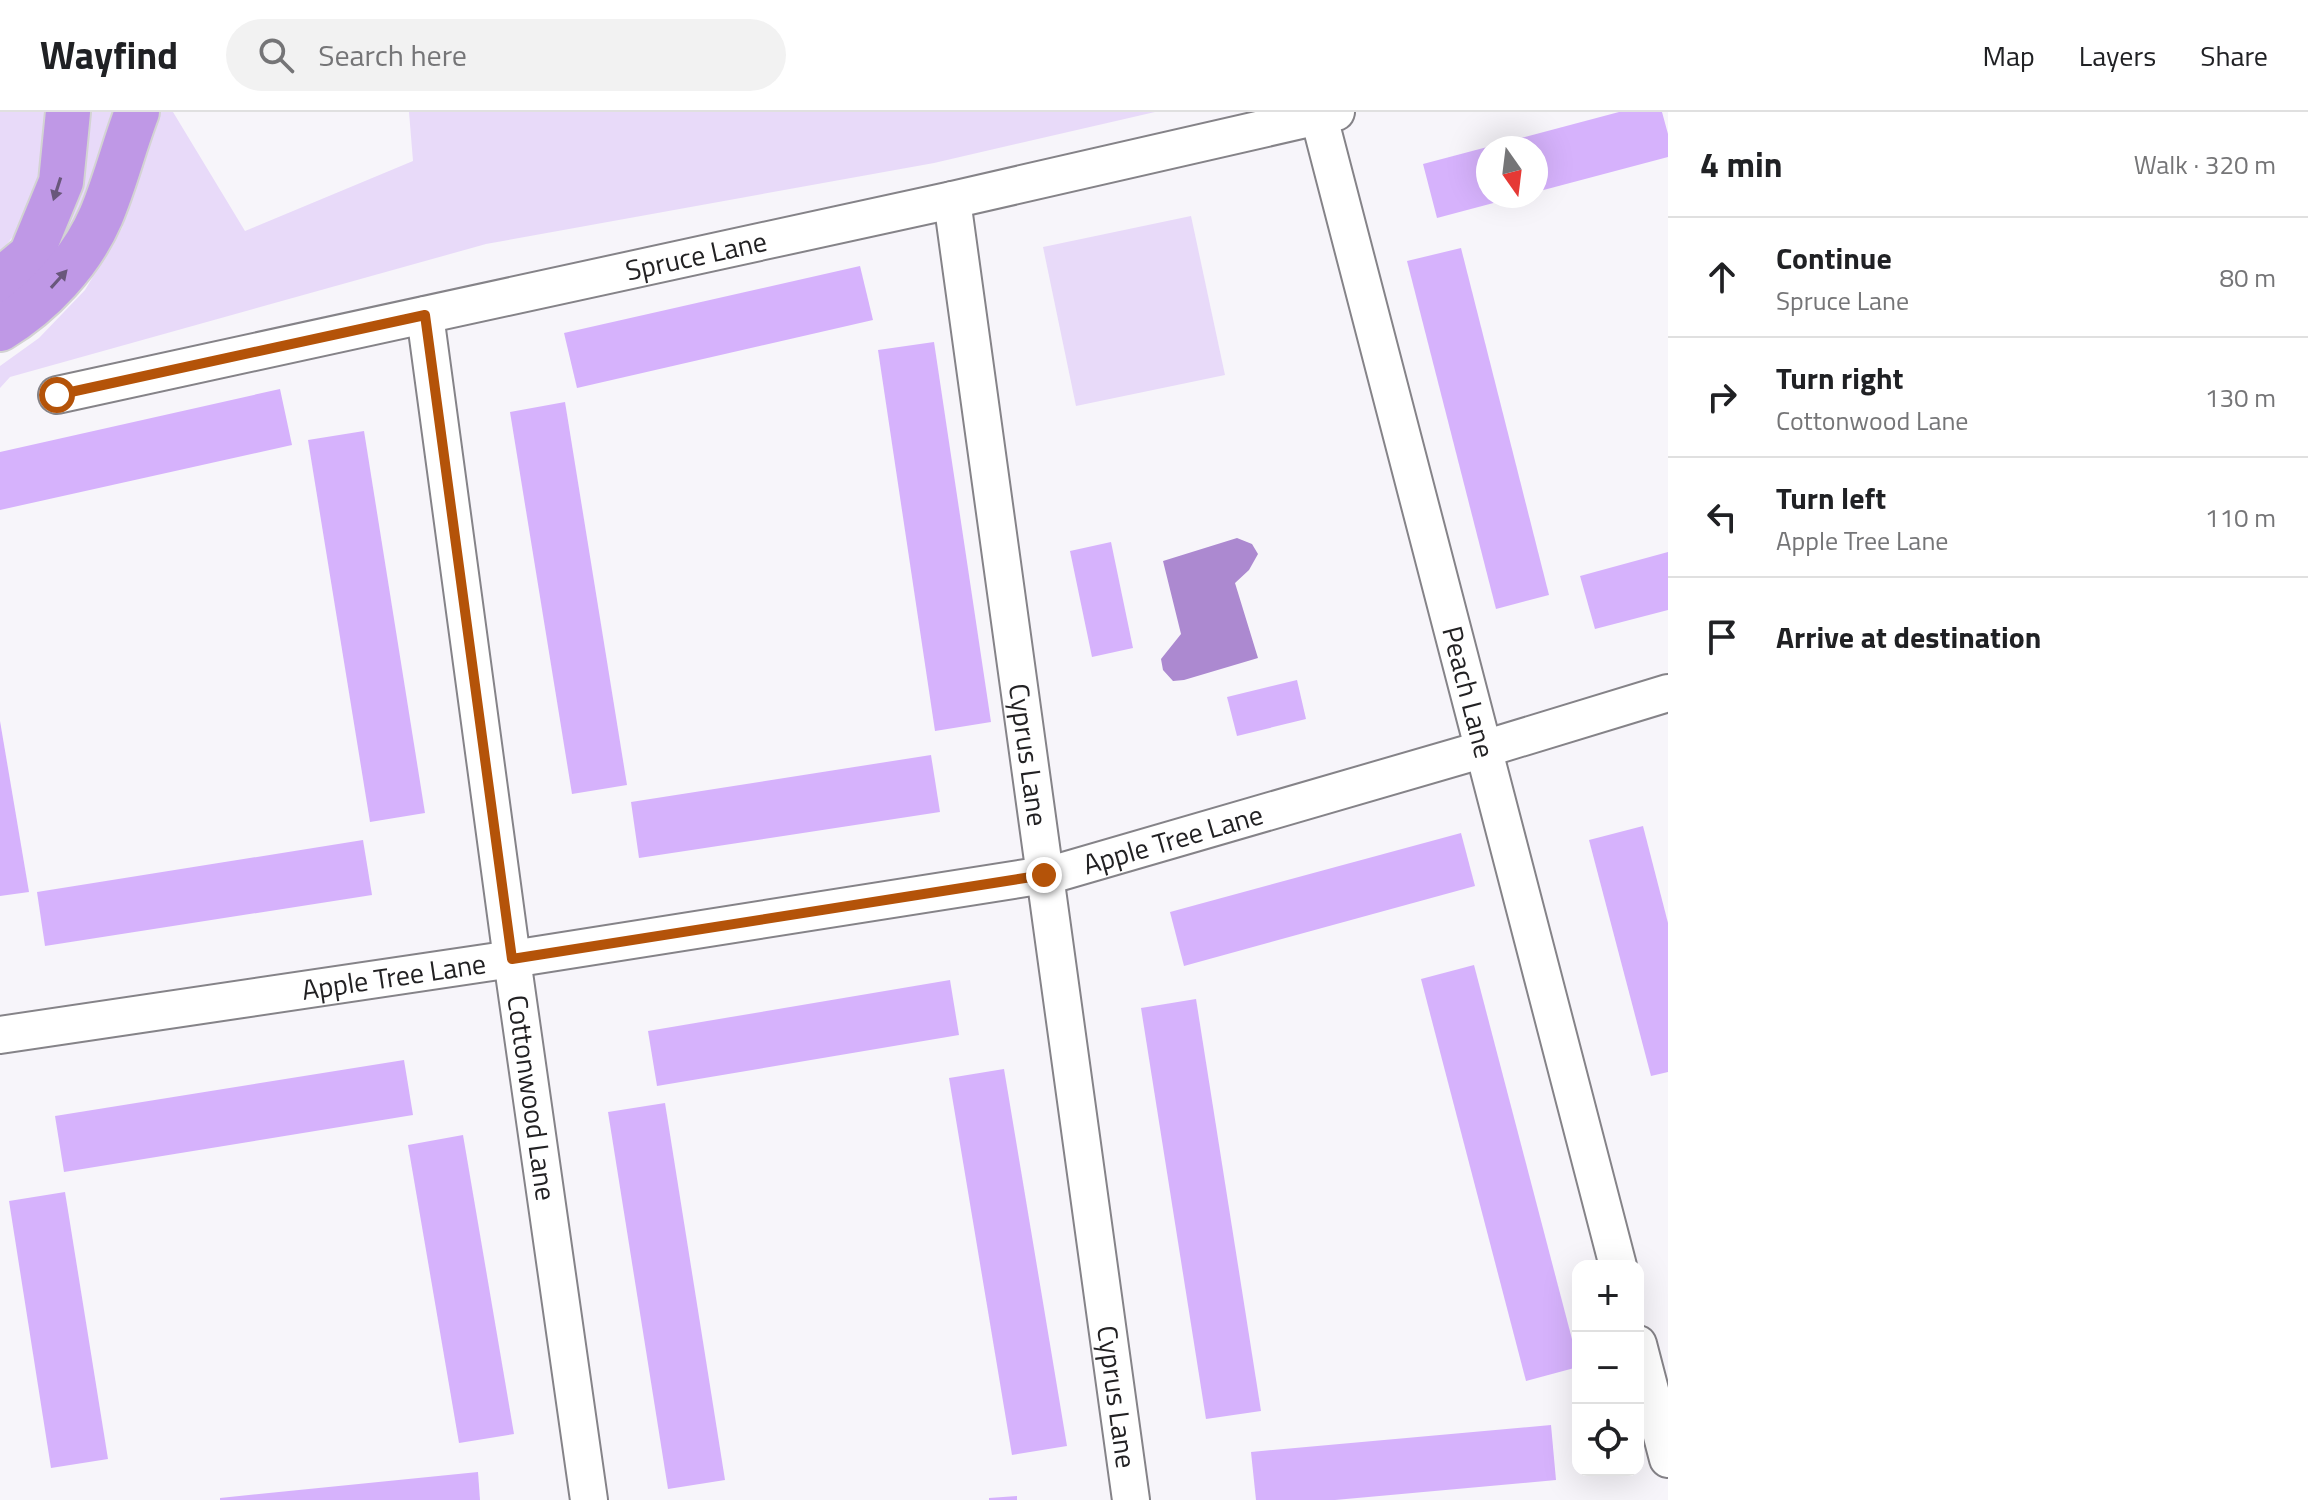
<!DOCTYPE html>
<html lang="en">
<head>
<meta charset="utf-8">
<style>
  :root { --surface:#fff; --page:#f2f2f2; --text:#202124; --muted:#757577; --line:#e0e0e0 }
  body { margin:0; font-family:"Titillium Web",sans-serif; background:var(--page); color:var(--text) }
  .controls { position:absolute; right:24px; bottom:24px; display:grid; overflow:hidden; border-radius:16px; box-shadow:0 8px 32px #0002 }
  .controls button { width:72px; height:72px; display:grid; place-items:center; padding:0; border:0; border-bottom:2px solid var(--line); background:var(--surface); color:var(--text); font:40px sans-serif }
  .compass { position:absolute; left:1476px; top:24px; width:72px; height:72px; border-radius:50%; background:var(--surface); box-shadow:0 8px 32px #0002; rotate:166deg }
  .stop { position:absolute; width:24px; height:24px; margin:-18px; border:6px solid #b45309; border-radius:50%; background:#fff }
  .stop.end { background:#b45309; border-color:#fff; box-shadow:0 2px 8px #0008 }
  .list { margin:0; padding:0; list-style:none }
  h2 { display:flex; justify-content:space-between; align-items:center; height:104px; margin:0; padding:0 32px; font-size:34px }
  h2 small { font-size:26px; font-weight:400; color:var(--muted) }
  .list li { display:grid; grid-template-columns:52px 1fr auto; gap:24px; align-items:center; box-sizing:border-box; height:120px; padding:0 32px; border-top:2px solid var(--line) }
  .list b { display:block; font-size:30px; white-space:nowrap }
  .list p { margin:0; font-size:26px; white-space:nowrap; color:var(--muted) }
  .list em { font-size:26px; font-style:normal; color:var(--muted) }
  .icon { flex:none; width:44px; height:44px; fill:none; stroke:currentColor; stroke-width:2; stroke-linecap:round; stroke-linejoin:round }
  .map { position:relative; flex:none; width:1668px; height:1388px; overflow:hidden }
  header { display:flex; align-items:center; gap:48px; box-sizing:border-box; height:112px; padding:0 40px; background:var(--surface); border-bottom:2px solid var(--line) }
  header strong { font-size:38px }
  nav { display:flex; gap:44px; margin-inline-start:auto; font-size:28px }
  .search { width:560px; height:72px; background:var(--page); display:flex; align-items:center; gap:20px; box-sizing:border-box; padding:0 28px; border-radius:44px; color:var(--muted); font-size:30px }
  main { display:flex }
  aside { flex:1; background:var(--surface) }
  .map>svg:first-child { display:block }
</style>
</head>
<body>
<header>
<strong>Wayfind</strong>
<div class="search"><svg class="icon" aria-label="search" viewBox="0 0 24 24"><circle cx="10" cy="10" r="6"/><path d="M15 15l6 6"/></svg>Search here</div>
<nav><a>Map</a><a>Layers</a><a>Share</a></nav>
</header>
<main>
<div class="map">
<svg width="1668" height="1388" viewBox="0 0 1668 1388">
  <rect width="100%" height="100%" fill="#f7f5fa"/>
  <g fill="#e8daf9">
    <path d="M 0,0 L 52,0 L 51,35 L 22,113 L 0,141 Z"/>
    <path d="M 86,0 L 120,0 L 76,115 L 0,202 L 0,186 Z"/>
    <path d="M 159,0 L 173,0 L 245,119 L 413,49 L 409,0 L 1155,0 L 934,51 L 486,132 L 10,265 L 0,276 L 0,254 L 39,226 L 85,178 L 122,116 Z"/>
    <path d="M 1191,104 L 1225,263 L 1076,294 L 1043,135 Z"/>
  </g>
  <path fill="#ac89d0" d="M 1237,426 L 1252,432 L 1258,442 L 1249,458 L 1235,471 L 1258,546 L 1184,568 L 1173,569 L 1163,558 L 1161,547 L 1181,522 L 1163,449 Z"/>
  <g fill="#d6b2fc">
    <path d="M 1619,0 L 1662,0 L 1668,22 L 1668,45 L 1536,80 L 1536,36 L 1488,36 L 1488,84 L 1516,85 L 1437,106 L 1423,52 Z"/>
    <path d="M 1461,136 L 1549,483 L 1496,497 L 1407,149 Z"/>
    <path d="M 860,154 L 873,208 L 577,276 L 564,221 Z"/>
    <path d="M 934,230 L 991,610 L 935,619 L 878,238 Z"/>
    <path d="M 280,277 L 292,333 L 0,398 L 0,340 Z"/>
    <path d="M 565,290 L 627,673 L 572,682 L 510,300 Z"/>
    <path d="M 364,319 L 425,701 L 370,710 L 308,328 Z"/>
    <path d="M 1111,430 L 1133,536 L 1092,545 L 1070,439 Z"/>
    <path d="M 1668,440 L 1668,498 L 1595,517 L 1580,464 Z"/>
    <path d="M 1297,568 L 1306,607 L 1237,624 L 1227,585 Z"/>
    <path d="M 0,609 L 29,780 L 0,784 Z"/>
    <path d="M 931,643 L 940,700 L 639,746 L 631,690 Z"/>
    <path d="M 1643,714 L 1668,811 L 1668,960 L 1651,964 L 1589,728 Z"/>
    <path d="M 1461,721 L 1475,774 L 1184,854 L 1170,800 Z"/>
    <path d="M 363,728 L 372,783 L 45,834 L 37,780 Z"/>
    <path d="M 1474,853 L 1578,1250 L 1578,1255 L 1526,1269 L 1421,867 Z"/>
    <path d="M 950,868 L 959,923 L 657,974 L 648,919 Z"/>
    <path d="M 1196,887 L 1261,1299 L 1206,1307 L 1141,896 Z"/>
    <path d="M 404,948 L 413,1003 L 64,1060 L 55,1004 Z"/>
    <path d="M 1004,957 L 1067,1334 L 1012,1343 L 949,966 Z"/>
    <path d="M 665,991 L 725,1368 L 668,1377 L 608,1000 Z"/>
    <path d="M 463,1023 L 514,1322 L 459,1331 L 408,1033 Z"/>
    <path d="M 65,1080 L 108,1347 L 51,1356 L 9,1089 Z"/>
    <path d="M 1551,1313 L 1556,1368 L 1335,1388 L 1256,1388 L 1251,1340 Z"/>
    <path d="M 478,1360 L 480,1388 L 220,1388 L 220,1386 Z"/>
    <path d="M 1017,1384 L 1017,1388 L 989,1388 L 989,1386 Z"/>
  </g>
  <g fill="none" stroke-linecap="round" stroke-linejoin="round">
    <g stroke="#858388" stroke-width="40">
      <g id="minor">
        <path id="s1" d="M 1319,5 L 1618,1154"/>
        <path id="s2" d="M 952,88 L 1131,1388"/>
        <path id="s3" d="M 425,203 L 512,847 L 589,1388"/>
        <path id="s4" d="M 57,283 L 952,88 L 1336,0"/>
        <path id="s5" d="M 0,923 L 512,847 L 1057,761 L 1484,637 L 1668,581"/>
        <path d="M 1638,1232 L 1668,1347"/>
      </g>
    </g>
    <g stroke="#d3d3d3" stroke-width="48">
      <g id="highway">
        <path d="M 0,169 L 31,143 L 61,70 L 68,0"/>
        <path d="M 0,217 C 42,192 81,150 101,104 C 115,71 124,34 137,0"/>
      </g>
    </g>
    <use href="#minor" stroke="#fff" stroke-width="36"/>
    <use href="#highway" stroke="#bf98e6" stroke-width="44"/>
  </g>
  <defs><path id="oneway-solid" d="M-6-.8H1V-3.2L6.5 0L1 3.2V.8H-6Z" transform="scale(2)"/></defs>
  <g fill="#69577b">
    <use href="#oneway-solid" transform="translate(57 77) rotate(108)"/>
    <use href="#oneway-solid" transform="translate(59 167) rotate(-48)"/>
  </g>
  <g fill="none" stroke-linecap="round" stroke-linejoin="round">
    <path stroke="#b45309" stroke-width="10" d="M 57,283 L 425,203 L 512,847 L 1044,763"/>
  </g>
  <g text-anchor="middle" stroke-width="6" stroke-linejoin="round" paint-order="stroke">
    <g font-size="28" fill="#222123" stroke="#fff">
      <text dy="10" stroke="none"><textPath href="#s4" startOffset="654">Spruce Lane</textPath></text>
      <text dy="10" stroke="none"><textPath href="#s1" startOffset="594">Peach Lane</textPath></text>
      <text dy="10" stroke="none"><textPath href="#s2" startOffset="560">Cyprus Lane</textPath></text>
      <text dy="10" stroke="none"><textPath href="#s5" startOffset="1190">Apple Tree Lane</textPath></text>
      <text dy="10" stroke="none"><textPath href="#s5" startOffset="398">Apple Tree Lane</textPath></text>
      <text dy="10" stroke="none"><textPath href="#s3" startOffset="790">Cottonwood Lane</textPath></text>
      <text dy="10" stroke="none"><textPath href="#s2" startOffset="1208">Cyprus Lane</textPath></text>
    </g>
  </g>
</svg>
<div class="controls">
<button>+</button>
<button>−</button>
<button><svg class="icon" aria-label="locate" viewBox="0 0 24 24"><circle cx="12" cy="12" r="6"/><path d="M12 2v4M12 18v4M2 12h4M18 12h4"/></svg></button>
</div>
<svg class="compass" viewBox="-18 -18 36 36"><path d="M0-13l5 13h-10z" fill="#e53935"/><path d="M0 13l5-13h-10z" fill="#757577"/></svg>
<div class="stop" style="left:57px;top:283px"></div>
<div class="stop end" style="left:1044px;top:763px"></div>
</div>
<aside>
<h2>4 min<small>Walk · 320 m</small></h2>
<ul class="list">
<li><svg class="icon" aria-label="ahead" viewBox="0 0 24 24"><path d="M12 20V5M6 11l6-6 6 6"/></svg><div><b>Continue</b><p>Spruce Lane</p></div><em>80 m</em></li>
<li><svg class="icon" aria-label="right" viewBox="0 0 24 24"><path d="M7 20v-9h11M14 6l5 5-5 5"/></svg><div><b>Turn right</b><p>Cottonwood Lane</p></div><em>130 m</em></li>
<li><svg class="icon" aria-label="left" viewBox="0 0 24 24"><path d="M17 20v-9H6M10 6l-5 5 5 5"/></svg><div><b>Turn left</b><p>Apple Tree Lane</p></div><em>110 m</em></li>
<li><svg class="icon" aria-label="arrive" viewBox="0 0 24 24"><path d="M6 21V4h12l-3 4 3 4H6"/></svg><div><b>Arrive at destination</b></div></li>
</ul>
</aside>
</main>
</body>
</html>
